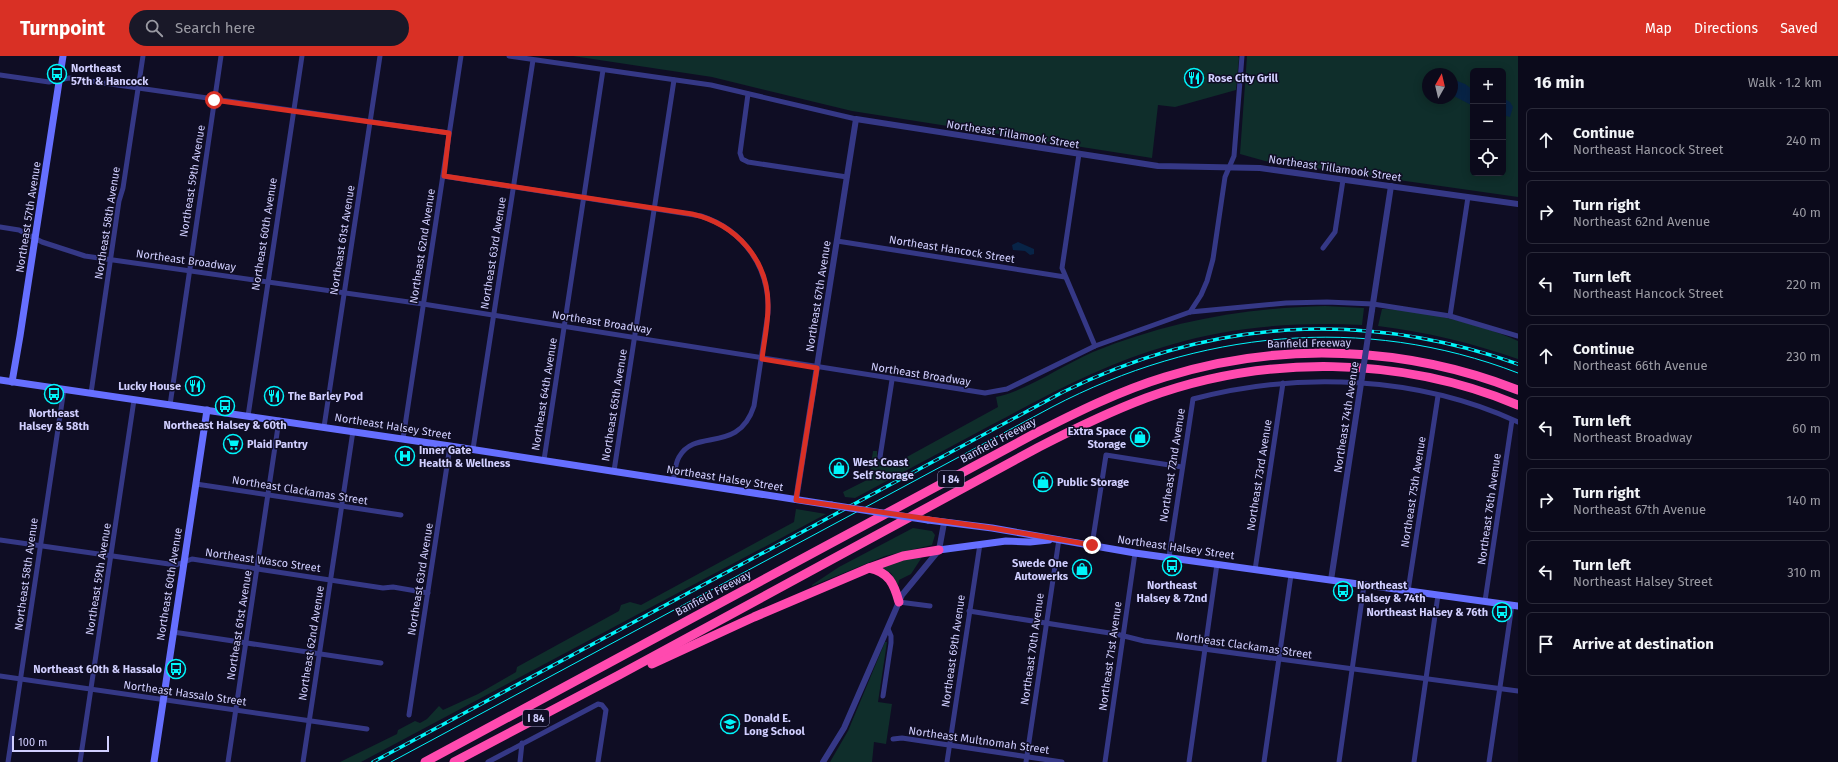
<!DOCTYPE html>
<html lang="en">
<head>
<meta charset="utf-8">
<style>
  :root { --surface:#0b0a1b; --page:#191828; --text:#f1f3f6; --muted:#9a9aa3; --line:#2b2b3a; --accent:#d93025 }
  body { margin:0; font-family:"Fira Sans",sans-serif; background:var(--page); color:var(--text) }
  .controls { position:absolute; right:12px; top:12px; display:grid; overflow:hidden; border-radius:6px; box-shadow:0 2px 10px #0003 }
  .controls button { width:36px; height:36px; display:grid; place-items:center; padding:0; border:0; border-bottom:1px solid var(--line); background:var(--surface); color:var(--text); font:20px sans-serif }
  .compass { position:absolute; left:1422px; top:12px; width:36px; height:36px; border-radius:50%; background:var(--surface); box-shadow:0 2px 10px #0003; rotate:8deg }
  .scale { position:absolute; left:12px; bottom:10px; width:97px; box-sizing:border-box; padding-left:4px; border:2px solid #d1cfff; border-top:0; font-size:11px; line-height:14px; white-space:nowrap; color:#d1cfff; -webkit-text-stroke:3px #0f0d24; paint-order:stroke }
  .stop { position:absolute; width:12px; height:12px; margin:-9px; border:3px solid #d93025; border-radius:50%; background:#fff }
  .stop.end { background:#d93025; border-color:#fff; box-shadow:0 1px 4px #0008 }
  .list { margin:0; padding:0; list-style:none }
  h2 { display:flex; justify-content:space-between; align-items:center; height:52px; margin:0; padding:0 16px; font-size:17px }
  h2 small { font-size:13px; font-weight:400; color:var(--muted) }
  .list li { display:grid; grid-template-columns:26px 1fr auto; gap:12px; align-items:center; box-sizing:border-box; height:64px; margin:0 8px 8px; padding:0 8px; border:1px solid var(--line); border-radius:6px }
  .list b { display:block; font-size:15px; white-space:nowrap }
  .list p { margin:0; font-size:13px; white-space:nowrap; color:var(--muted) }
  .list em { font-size:13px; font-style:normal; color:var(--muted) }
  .icon { flex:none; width:22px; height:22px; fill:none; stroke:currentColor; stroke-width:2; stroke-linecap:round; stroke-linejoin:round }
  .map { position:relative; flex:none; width:1518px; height:706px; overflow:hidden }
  header { display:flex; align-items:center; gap:24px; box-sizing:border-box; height:56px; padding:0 20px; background:var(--accent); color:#fff }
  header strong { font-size:19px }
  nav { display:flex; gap:22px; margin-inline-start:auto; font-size:14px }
  .search { width:280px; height:36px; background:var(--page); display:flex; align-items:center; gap:10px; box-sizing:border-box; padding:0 14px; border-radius:22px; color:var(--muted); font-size:15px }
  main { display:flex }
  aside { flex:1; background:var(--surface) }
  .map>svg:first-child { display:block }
</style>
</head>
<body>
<header>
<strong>Turnpoint</strong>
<div class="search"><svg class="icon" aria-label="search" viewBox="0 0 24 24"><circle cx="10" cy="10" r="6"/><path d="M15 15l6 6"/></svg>Search here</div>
<nav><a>Map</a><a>Directions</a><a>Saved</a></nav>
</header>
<main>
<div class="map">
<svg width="1518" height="706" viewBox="0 0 1518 706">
  <rect width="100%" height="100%" fill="#0f0d24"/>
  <g fill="#0f2e2b" fill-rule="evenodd">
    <path d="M 573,0 L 1238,0 L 1239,2 L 1236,34 L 1175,51 L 1158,49 L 1152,102 L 852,55 L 712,21 Z"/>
    <path d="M 1247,0 L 1518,0 L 1518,141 L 1265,105 L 1240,98 ZM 1473,15 L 1503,15 L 1503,117 L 1473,117 ZM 1428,18 L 1452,18 L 1452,42 L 1428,42 Z"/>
    <path d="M 1325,250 L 1364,252 L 1362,269 C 1298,266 1232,270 1170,289 C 1106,307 1051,337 993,368 C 947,393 901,417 855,442 L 845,441 L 843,436 L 869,423 L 873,395 L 877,395 L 877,406 L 885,404 L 889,409 L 894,408 L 998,351 L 996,341 C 1026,335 1063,309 1093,296 C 1167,266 1244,252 1325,250 Z"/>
    <path d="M 1382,253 C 1423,254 1481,268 1518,285 L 1518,303 C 1472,287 1426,276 1378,270 Z"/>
    <path d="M 796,453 L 826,458 L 361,706 L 340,706 L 397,678 L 398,674 L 415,665 L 420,667 L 427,663 L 439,650 L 443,654 L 478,638 L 516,616 L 517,611 L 619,555 L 621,549 L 630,546 L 641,549 L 794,466 Z"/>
    <path d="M 913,472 L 932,475 L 935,479 L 932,489 L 885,500 L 812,530 L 812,529 L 839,511 Z"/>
    <path d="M 922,501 L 911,518 L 899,524 L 898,530 L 891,517 L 881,511 L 903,504 Z"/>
    <path d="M 885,586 L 887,586 L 878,646 L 892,648 L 886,688 L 874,686 L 872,706 L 830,706 L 848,675 Z"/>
  </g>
  <g fill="#082447">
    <path d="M 1452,23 L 1465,28 L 1473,34 L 1473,50 L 1452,39 Z"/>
    <path d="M 1503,42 L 1510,46 L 1513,51 L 1510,61 L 1503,59 Z"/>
    <path d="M 1018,186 L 1034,193 L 1034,198 L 1030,199 L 1025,195 L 1013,194 L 1012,189 Z"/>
  </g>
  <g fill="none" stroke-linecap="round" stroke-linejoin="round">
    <g stroke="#353886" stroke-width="5">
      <path d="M 509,0 L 711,29 L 856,63"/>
      <path d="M 0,19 L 49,26 L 69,22 L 449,77"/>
      <path d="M 748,38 L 740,97 L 742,103 L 748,106 L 847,121"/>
      <path d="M 1079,98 L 1062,212 L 1095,290"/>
      <path d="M 443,120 L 701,160 C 744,174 770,212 768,257 L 754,350 C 738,399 696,371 679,401 C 675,408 675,417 673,425"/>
      <path d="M 0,171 L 19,174 L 42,186 L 85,200 L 423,248 L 985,337 L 1007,333 L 1095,290 L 1190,256 L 1286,247 L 1327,246 L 1373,248 L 1450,260 L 1518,280"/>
      <path d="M 837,185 L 1065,221"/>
      <path d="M 1323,192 L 1335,176 L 1343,124"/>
      <path d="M 1190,256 L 1201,239 L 1207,225 L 1213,203 L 1225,121 L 1234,100 L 1242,0"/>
      <path d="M 1450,260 L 1468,141"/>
      <path d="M 91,337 L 119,145 L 123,132 L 143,0"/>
      <path d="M 170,349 L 221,0"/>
      <path d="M 248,360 L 302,0"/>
      <path d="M 324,371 L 380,0"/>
      <path d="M 403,383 L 461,0"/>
      <path d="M 473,393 L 533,4"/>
      <path d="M 880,401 L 892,324"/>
      <path d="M 544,404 L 603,14"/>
      <path d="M 614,415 L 674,24"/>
      <path d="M 196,428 L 401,459"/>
      <path d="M 0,484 L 176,509 L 192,503 L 383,532 L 393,531 L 428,537"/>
      <path d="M 1092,489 L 1106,399 L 1182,411"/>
      <path d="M 1169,501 L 1193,343 C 1298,315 1419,320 1518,366"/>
      <path d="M 1255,514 L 1283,327"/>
      <path d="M 1408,535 L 1438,340"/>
      <path d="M 1485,545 L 1512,364"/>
      <path d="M 899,546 L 930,550"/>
      <path d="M 969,555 L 1116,578 L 1144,585 L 1518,635"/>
      <path d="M 173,576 L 381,607"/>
      <path d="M 0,620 L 367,673"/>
      <path d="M 883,640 L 891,587 L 891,580 L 888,573"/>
      <path d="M 409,659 L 450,390"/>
      <path d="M 893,683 L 902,682 L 1062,706"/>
      <path d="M 8,706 L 64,333"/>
      <path d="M 80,706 L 134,344"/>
      <path d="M 228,706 L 279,364"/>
      <path d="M 303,706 L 353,375"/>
      <path d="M 488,706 L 598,648 L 602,649 L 606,654 L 598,706"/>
      <path d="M 520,706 L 522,687"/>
      <path d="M 947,706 L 980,488"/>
      <path d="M 1026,706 L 1059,483"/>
      <path d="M 1105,706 L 1135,497"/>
      <path d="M 1189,706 L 1217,508"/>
      <path d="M 1264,706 L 1291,519"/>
      <path d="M 1339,706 L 1364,529"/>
      <path d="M 1414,706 L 1438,539"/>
      <path d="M 1489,706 L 1512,549"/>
    </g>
    <g stroke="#353886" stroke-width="6">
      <path d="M 1372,254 L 1391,130"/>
      <path d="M 796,444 L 856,63 L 1158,110 L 1260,112 L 1518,148"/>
      <path d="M 1331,524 L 1362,321"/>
      <path d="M 823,706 L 844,672 L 902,539 L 939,494 L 944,467"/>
    </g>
    <g stroke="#666fff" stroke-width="7">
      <path d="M 0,324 L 450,390 L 831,449"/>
      <path d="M 12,326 L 20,280 L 63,0"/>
      <path d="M 928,464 L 992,472 L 1135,497 L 1518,550"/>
      <path d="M 939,494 L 1006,485 L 1030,486 L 1049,484"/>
      <path d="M 154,706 L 207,354"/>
    </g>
    <g stroke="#ff4aaf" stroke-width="9">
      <path d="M 869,512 C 889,516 894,528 899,546"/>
      <path d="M 652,608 L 754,561 L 869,512 L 903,500 L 939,494"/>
      <path d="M 425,706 L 1032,379 C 1075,357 1119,335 1165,321 C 1280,285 1406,290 1518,334"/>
      <path d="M 454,706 L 619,619 L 1039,391 C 1074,373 1109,356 1146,342 C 1265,298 1401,300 1518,349"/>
    </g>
    <path stroke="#00f5fa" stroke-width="1" d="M 391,706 L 1052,351 C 1197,275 1363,257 1518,317"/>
    <g stroke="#00f5fa" stroke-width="3.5">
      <path id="rail" d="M 373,706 L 1063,336 C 1212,263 1362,253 1518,308"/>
    </g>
    <use href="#rail" stroke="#0f0d24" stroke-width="2" stroke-dasharray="6" stroke-linecap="butt"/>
    <path stroke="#353886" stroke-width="6" d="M 1362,321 L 1372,254"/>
    <path stroke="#666fff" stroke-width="7" d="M 831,449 L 928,464"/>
  </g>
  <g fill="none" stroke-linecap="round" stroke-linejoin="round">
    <path stroke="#d93025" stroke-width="5" d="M 214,44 L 449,77 L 444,120 L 692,158 C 736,168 769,204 768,251 C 768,268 764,286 762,303 L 817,312 L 796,444 L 992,472 L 1092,489"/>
  </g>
  <defs>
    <g id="bus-ring" transform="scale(1)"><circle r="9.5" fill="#0f0d24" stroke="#00f5fa" stroke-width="1.5"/><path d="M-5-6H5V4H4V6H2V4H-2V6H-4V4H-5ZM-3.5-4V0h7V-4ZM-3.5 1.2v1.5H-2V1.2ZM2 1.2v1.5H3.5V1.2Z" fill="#00f5fa"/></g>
    <g id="restaurant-ring" transform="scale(1)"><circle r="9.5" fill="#0f0d24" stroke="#00f5fa" stroke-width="1.5"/><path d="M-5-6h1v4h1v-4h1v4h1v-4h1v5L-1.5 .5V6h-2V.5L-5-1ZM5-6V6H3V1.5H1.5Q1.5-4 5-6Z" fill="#00f5fa"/></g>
    <g id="shop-ring" transform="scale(1)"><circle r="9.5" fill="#0f0d24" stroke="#00f5fa" stroke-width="1.5"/><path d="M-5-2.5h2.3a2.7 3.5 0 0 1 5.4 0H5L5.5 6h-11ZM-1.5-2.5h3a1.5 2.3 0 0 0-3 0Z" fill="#00f5fa"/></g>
    <g id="supermarket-ring" transform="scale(1)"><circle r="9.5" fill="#0f0d24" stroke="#00f5fa" stroke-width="1.5"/><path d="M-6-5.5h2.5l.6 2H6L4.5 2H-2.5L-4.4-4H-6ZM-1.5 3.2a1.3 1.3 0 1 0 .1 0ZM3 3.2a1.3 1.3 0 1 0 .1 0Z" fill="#00f5fa"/></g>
    <g id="hospital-ring" transform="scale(1)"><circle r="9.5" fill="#0f0d24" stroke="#00f5fa" stroke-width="1.5"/><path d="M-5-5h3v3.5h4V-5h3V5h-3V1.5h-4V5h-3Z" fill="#00f5fa"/></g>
    <g id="school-ring" transform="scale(1)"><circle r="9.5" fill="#0f0d24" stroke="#00f5fa" stroke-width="1.5"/><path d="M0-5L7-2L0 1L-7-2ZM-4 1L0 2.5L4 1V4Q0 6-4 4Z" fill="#00f5fa"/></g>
  </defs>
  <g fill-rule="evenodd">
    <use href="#bus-ring" x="57" y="18"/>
    <use href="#restaurant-ring" x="1194" y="22"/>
    <use href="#restaurant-ring" x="195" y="330"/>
    <use href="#bus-ring" x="54" y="338"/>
    <use href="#restaurant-ring" x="274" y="340"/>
    <use href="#bus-ring" x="225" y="350"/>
    <use href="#shop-ring" x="1140" y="381"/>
    <use href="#supermarket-ring" x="233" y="388"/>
    <use href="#hospital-ring" x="405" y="400"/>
    <use href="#shop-ring" x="839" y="412"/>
    <use href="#shop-ring" x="1043" y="426"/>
    <use href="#bus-ring" x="1172" y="510"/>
    <use href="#shop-ring" x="1082" y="513"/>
    <use href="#bus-ring" x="1343" y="535"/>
    <use href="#bus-ring" x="1502" y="556"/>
    <use href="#bus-ring" x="176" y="613"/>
    <use href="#school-ring" x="730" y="668"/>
  </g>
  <g text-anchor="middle" stroke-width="3" stroke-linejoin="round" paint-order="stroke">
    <g fill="#0f0d24" stroke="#9795bd" stroke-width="1">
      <rect x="938" y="415" width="26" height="16" rx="3"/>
      <rect x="523" y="654" width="26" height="16" rx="3"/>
    </g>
    <g font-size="10" font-weight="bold" fill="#d1cfff">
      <text x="951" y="427">I 84</text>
      <text x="536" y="666">I 84</text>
    </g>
    <g font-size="11" font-weight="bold" fill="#d1cfff" stroke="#0f0d24" text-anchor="start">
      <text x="71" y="16">Northeast<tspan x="71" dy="13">57th &amp; Hancock</tspan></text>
      <text x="1208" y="26">Rose City Grill</text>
      <text x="181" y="334" text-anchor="end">Lucky House</text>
      <text x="288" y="344">The Barley Pod</text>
      <text x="54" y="361" text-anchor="middle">Northeast<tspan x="54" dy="13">Halsey &amp; 58th</tspan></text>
      <text x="225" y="373" text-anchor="middle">Northeast Halsey &amp; 60th</text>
      <text x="1126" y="379" text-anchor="end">Extra Space<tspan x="1126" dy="13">Storage</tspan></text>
      <text x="247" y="392">Plaid Pantry</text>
      <text x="419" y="398">Inner Gate<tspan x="419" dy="13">Health &amp; Wellness</tspan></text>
      <text x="853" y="410">West Coast<tspan x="853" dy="13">Self Storage</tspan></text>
      <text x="1057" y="430">Public Storage</text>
      <text x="1068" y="511" text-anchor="end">Swede One<tspan x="1068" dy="13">Autowerks</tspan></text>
      <text x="1172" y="533" text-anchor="middle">Northeast<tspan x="1172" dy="13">Halsey &amp; 72nd</tspan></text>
      <text x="1357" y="533">Northeast<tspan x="1357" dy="13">Halsey &amp; 74th</tspan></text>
      <text x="1488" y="560" text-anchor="end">Northeast Halsey &amp; 76th</text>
      <text x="162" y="617" text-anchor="end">Northeast 60th &amp; Hassalo</text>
      <text x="744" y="666">Donald E.<tspan x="744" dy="13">Long School</tspan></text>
    </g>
    <g font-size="11" fill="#d1cfff" stroke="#0f0d24">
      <text transform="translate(1013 78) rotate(9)" y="4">Northeast Tillamook Street</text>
      <text transform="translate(1335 112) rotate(8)" y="4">Northeast Tillamook Street</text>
      <text transform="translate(192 125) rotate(-81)" y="4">Northeast 59th Avenue</text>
      <text transform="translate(28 161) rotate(-81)" y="4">Northeast 57th Avenue</text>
      <text transform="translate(107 167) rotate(-81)" y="4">Northeast 58th Avenue</text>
      <text transform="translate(264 178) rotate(-81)" y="4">Northeast 60th Avenue</text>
      <text transform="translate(342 184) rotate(-81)" y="4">Northeast 61st Avenue</text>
      <text transform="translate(422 190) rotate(-81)" y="4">Northeast 62nd Avenue</text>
      <text transform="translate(952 193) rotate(9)" y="4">Northeast Hancock Street</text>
      <text transform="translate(493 197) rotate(-81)" y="4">Northeast 63rd Avenue</text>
      <text transform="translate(186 204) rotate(8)" y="4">Northeast Broadway</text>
      <text transform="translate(818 240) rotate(-81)" y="4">Northeast 67th Avenue</text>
      <text transform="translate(602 266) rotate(9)" y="4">Northeast Broadway</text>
      <text transform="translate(1309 287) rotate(-1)" y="4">Banfield Freeway</text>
      <text transform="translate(921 318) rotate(9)" y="4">Northeast Broadway</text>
      <text transform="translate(544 338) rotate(-81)" y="4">Northeast 64th Avenue</text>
      <text transform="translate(614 349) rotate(-81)" y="4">Northeast 65th Avenue</text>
      <text transform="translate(1346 361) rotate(-81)" y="4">Northeast 74th Avenue</text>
      <text transform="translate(393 370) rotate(9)" y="4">Northeast Halsey Street</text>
      <text transform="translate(998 384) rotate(-28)" y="4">Banfield Freeway</text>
      <text transform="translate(1172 409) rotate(-81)" y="4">Northeast 72nd Avenue</text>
      <text transform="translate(1259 419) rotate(-81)" y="4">Northeast 73rd Avenue</text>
      <text transform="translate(725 422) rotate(9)" y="4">Northeast Halsey Street</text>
      <text transform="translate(300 434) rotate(9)" y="4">Northeast Clackamas Street</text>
      <text transform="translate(1413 436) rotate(-81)" y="4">Northeast 75th Avenue</text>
      <text transform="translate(1489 453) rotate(-82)" y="4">Northeast 76th Avenue</text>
      <text transform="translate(1176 491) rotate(8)" y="4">Northeast Halsey Street</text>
      <text transform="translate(263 504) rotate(8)" y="4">Northeast Wasco Street</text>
      <text transform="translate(26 518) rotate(-82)" y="4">Northeast 58th Avenue</text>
      <text transform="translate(98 523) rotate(-81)" y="4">Northeast 59th Avenue</text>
      <text transform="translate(420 523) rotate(-81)" y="4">Northeast 63rd Avenue</text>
      <text transform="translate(169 528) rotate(-81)" y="4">Northeast 60th Avenue</text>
      <text transform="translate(713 537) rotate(-28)" y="4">Banfield Freeway</text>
      <text transform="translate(239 569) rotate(-81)" y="4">Northeast 61st Avenue</text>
      <text transform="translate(311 587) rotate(-81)" y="4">Northeast 62nd Avenue</text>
      <text transform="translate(1244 589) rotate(8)" y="4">Northeast Clackamas Street</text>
      <text transform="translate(1032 593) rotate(-82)" y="4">Northeast 70th Avenue</text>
      <text transform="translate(953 595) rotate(-82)" y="4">Northeast 69th Avenue</text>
      <text transform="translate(1110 600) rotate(-82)" y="4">Northeast 71st Avenue</text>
      <text transform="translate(185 637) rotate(8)" y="4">Northeast Hassalo Street</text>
      <text transform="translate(979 684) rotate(8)" y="4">Northeast Multnomah Street</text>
    </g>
  </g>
</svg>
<div class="controls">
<button>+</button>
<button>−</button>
<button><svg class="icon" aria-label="locate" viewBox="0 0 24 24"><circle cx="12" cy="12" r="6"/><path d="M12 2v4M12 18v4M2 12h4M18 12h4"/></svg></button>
</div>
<svg class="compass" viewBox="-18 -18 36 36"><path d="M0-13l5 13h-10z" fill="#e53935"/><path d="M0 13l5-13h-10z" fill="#9a9aa3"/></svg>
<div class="scale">100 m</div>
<div class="stop" style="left:214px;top:44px"></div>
<div class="stop end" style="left:1092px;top:489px"></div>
</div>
<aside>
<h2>16 min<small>Walk · 1.2 km</small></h2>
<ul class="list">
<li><svg class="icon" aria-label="ahead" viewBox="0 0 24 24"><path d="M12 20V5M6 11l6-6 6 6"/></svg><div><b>Continue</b><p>Northeast Hancock Street</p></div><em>240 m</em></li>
<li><svg class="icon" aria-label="right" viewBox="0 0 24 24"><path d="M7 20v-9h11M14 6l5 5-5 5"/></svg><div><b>Turn right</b><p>Northeast 62nd Avenue</p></div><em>40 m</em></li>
<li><svg class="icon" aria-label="left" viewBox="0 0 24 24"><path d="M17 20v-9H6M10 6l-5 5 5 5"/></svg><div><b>Turn left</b><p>Northeast Hancock Street</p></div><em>220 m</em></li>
<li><svg class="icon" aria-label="ahead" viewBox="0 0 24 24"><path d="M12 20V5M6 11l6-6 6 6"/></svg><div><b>Continue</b><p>Northeast 66th Avenue</p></div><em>230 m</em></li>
<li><svg class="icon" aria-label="left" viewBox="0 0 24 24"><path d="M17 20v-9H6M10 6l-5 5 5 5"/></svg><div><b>Turn left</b><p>Northeast Broadway</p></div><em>60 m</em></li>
<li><svg class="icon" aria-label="right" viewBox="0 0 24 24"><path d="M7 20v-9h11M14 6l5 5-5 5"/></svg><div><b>Turn right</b><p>Northeast 67th Avenue</p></div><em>140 m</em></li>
<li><svg class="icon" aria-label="left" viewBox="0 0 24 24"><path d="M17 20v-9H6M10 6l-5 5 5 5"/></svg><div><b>Turn left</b><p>Northeast Halsey Street</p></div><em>310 m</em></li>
<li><svg class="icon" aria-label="arrive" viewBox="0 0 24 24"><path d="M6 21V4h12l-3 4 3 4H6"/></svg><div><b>Arrive at destination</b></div></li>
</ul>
</aside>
</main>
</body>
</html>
